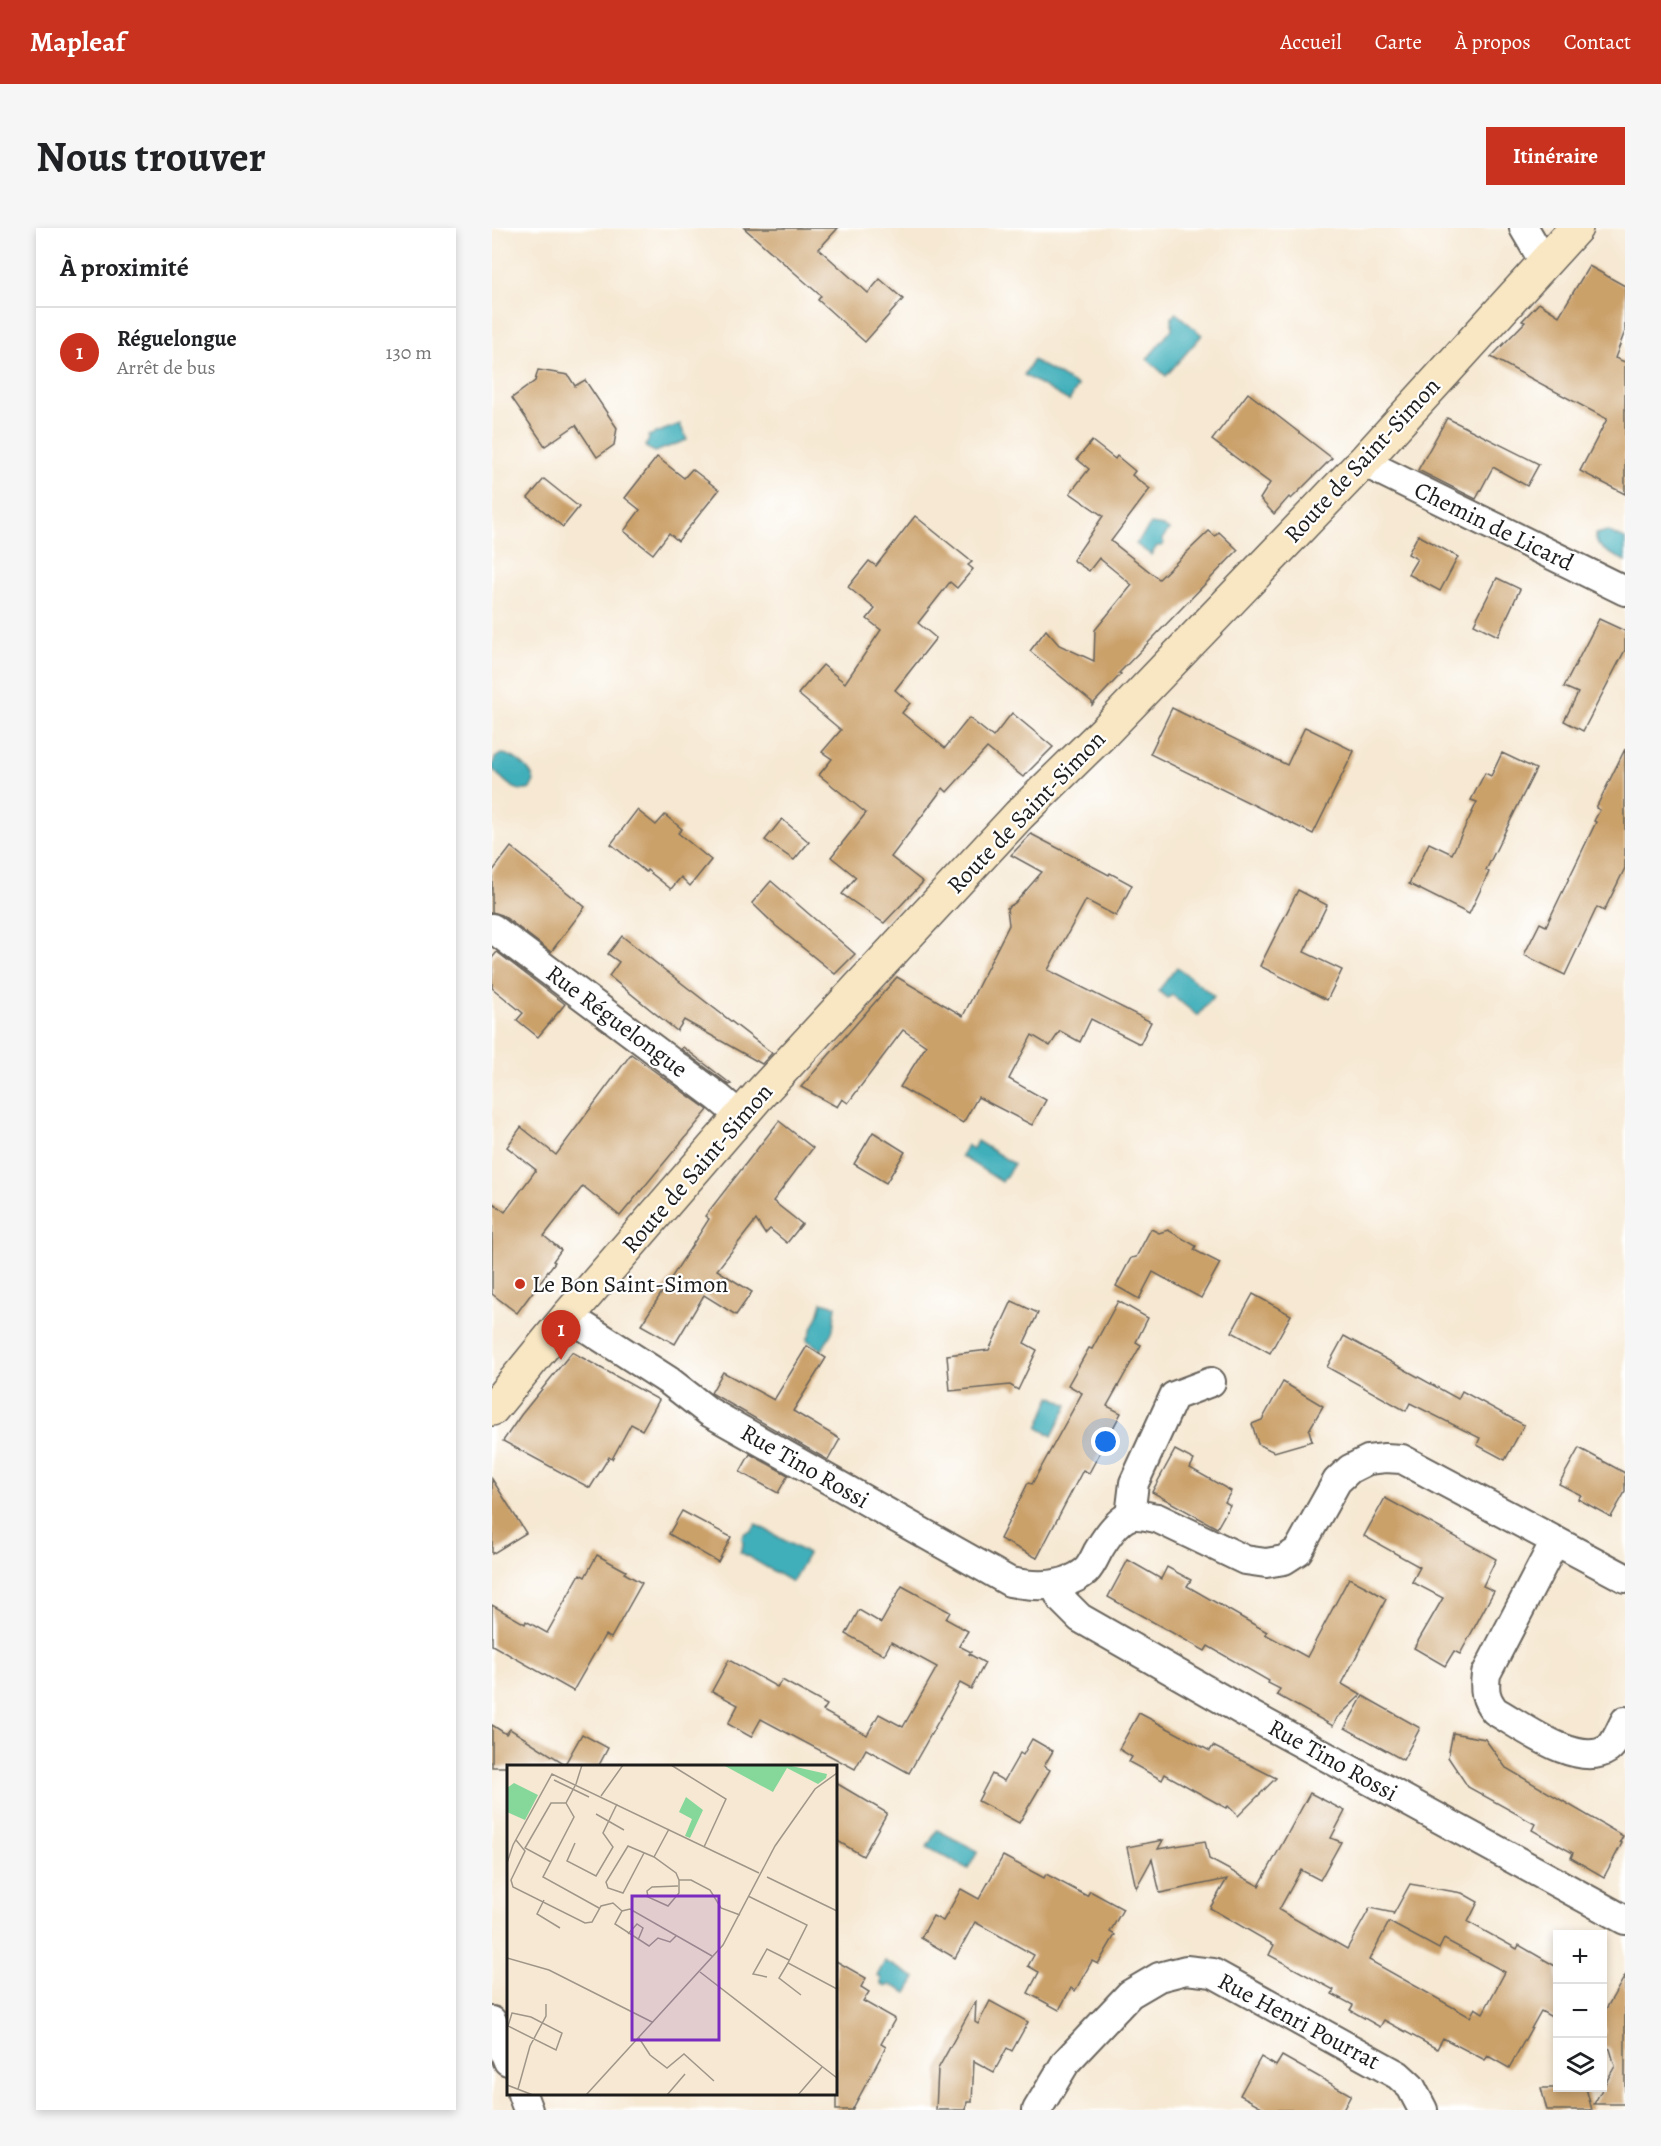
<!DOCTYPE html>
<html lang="fr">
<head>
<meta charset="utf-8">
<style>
  :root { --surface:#fff; --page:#f6f6f6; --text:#202124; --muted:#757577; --line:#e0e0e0; --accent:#c8321e }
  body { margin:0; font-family:Alegreya,serif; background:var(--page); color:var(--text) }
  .controls { position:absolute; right:18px; bottom:18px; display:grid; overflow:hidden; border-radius:0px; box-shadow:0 3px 9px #0003 }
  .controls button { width:54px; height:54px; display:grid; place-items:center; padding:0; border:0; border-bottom:2px solid var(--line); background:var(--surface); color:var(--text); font:30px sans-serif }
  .you { position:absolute; left:614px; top:1214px; width:21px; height:21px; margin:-15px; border:4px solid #fff; border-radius:50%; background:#1a73e8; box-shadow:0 0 0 9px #1a73e833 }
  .badge { display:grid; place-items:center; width:39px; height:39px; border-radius:50%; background:var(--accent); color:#fff; font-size:20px; font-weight:700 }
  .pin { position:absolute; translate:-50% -50px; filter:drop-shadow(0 2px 3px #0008) }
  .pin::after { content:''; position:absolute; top:32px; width:21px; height:18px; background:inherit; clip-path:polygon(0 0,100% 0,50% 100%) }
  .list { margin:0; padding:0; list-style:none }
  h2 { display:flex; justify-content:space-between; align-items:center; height:78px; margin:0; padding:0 24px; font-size:26px }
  h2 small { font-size:20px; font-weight:400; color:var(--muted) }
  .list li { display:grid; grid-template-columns:39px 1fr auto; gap:18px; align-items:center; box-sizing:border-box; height:90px; padding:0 24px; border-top:2px solid var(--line) }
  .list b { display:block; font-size:22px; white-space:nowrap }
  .list p { margin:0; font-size:20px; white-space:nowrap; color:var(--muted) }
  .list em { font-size:20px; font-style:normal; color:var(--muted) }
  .icon { flex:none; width:33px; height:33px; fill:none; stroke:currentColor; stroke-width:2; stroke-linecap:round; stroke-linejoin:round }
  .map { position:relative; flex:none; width:1133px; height:1882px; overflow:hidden; border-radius:0px }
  header { display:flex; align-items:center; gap:36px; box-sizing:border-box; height:84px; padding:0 30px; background:var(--accent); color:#fff }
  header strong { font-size:28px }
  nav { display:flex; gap:33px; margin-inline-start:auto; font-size:21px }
  .intro { display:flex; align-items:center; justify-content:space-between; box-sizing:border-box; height:144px; padding:0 36px }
  h1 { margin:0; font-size:42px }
  .button { padding:15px 27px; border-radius:0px; background:var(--accent); color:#fff; font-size:21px; font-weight:700 }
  main { display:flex; gap:36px; padding:0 36px }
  aside { flex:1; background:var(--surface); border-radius:0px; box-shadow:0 3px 9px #0003 }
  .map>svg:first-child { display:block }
</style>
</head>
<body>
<header>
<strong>Mapleaf</strong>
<nav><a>Accueil</a><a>Carte</a><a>À propos</a><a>Contact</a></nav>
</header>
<div class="intro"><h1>Nous trouver</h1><a class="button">Itinéraire</a></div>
<main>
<aside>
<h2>À proximité<small></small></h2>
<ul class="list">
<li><span class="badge">1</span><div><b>Réguelongue</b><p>Arrêt de bus</p></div><em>130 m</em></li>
</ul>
</aside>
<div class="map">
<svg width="1133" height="1882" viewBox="0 0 1133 1882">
  <rect width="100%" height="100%" fill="#fff"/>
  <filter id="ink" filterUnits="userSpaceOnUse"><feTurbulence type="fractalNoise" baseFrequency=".0167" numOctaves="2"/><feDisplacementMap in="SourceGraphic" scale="12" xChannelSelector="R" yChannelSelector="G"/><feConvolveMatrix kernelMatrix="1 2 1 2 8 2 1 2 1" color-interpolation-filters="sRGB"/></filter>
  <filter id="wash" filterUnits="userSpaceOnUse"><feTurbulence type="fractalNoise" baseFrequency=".008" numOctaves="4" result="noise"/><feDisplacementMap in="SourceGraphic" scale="24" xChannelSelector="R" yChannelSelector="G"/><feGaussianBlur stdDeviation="1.35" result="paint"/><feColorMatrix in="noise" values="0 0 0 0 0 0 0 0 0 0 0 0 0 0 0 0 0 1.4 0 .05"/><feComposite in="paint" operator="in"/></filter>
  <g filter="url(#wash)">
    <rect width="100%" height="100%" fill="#f6e8d2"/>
    <g fill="#3fafba" stroke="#2e666b" stroke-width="1.5">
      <path d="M 684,85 L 710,107 L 674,148 L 655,131 L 680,101 L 680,89 Z"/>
      <path d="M 541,132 L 586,158 L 577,173 L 532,147 Z"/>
      <path d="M 188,196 L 195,212 L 163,224 L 155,220 L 154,217 L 157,211 L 156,208 Z"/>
      <path d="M 659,296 L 671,298 L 677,302 L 670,311 L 672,315 L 669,318 L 665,318 L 659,327 L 644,316 Z"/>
      <path d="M 1115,303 L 1133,311 L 1133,333 C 1121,326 1102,321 1104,306 Z"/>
      <path d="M 9,526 C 21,526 40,541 42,553 L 38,561 C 24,567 12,552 2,543 L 0,539 L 3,530 Z"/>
      <path d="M 685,739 L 722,768 L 706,788 L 680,767 L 676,770 L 666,763 Z"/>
      <path d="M 485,913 L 522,936 L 510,954 L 469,928 L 475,917 L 481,921 Z"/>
      <path d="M 330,1074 L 344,1078 L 341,1102 L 330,1122 L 315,1112 L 326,1088 Z"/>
      <path d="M 559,1168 L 576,1177 L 560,1208 L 546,1200 Z"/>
      <path d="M 264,1296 L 316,1326 L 300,1354 L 248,1324 L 251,1317 L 250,1308 L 254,1304 L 259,1303 Z"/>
      <path d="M 445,1602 L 486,1623 L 476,1641 L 435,1619 Z"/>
      <path d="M 393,1733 L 424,1750 L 415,1765 L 398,1756 L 394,1758 L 389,1756 L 389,1750 L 385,1748 Z"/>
    </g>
    <g id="blocks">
      <g fill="#cba16b" fill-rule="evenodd">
        <path d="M 252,0 L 346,0 L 327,21 L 376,65 L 388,51 L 411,71 L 373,114 L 326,72 L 329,68 Z"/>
        <path d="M 1097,38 L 1133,58 L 1133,103 L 1123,130 L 1133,134 L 1133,266 L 1088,243 L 1115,191 L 999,129 L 1033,94 L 1030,93 L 1047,75 L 1067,88 Z"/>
        <path d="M 46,142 L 76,147 L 83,158 L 93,152 L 125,200 L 122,217 L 105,229 L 84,197 L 53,218 L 20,170 L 43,153 Z"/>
        <path d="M 756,165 L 840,230 L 799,271 L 797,269 L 782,286 L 768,271 L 778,255 L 720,212 Z"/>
        <path d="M 955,190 L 1047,236 L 1035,258 L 1001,239 L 984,271 L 926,242 Z"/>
        <path d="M 600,213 L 623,231 L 625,228 L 643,243 L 640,247 L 658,261 L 619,313 L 667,351 L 717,303 L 723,308 L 727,304 L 746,322 L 627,445 L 629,446 L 600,477 L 600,474 L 538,423 L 554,402 L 567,417 L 602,433 L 603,402 L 640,357 L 607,330 L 597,343 L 581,332 L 611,288 L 578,265 L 597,241 L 585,231 Z"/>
        <path d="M 165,229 L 192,250 L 200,241 L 227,262 L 186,313 L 177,305 L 161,326 L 132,303 L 148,282 L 133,270 Z"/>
        <path d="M 52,251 L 87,279 L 71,299 L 36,270 Z"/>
        <path d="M 423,288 L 480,334 L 476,337 L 481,341 L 465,360 L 458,354 L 426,395 L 444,410 L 403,462 L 418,475 L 410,485 L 453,520 L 477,490 L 501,509 L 520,485 L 561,519 L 531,549 L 495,520 L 455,564 L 451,560 L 399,629 L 431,654 L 392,695 L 350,666 L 364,649 L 339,629 L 374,585 L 327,547 L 340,531 L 330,524 L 349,502 L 306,466 L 331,437 L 353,455 L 389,402 L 375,391 L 383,381 L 356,359 L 377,333 L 384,338 Z"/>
        <path d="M 926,307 L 966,329 L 948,363 L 916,346 L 925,331 L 916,326 Z"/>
        <path d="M 1005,350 L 1028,361 L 1006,408 L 982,396 Z"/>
        <path d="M 1107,391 L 1133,403 L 1133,422 L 1091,503 L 1072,493 L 1086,465 L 1072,459 Z"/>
        <path d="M 680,480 L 795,537 L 813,499 L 862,523 L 821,606 L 658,526 Z"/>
        <path d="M 1133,521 L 1133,640 L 1112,683 L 1105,679 L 1073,747 L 1032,727 L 1048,695 L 1054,698 L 1104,594 L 1102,593 L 1108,582 L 1104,580 Z"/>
        <path d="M 1010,525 L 1044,541 L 994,642 L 997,644 L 977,686 L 917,656 L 937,615 L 960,626 L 985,574 L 979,572 L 993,545 L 999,548 Z"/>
        <path d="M 145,582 L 164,597 L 173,587 L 190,601 L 186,605 L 219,632 L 198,658 L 189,649 L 179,661 L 155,642 L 154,644 L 119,616 Z"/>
        <path d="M 290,591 L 317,614 L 302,632 L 273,612 Z"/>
        <path d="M 539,606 L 617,647 L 618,645 L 640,657 L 624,688 L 594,672 L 556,742 L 659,794 L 648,816 L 599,791 L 588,814 L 568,803 L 558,818 L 540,807 L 517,851 L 554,872 L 540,897 L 486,869 L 471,895 L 408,859 L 434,818 L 411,802 L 356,875 L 350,871 L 345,879 L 309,859 L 405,749 L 471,788 L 517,697 L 515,680 L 523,675 L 550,644 L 519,627 Z"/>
        <path d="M 19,619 L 93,679 L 59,724 L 10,687 L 0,684 L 0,644 Z"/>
        <path d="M 279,653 L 363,726 L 343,746 L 284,698 L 260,675 Z"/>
        <path d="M 806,662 L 835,677 L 812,724 L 850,742 L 835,772 L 768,738 Z"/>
        <path d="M 130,708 L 174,743 L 280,825 L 270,836 L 192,792 L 185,803 L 117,748 L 127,734 L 116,726 Z"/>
        <path d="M 5,724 L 73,776 L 46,809 L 25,792 L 31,785 L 0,760 L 0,730 Z"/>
        <path d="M 191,819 L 239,856 L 237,857 L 189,821 Z"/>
        <path d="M 139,826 L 216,882 L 128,988 L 91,958 L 52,1008 L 69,1022 L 61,1033 L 63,1034 L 25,1085 L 0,1066 L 0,974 L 13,984 L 44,942 L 15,919 L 29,899 L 64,927 Z"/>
        <path d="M 287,893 L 321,920 L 281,973 L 310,996 L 295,1015 L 278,1001 L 273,1006 L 264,992 L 225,1042 L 260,1064 L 244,1087 L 212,1067 L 183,1116 L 149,1097 L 217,991 L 213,988 Z"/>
        <path d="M 381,904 L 413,924 L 394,955 L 362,936 Z"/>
        <path d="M 659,1001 L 667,1005 L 676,1002 L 704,1018 L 702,1022 L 728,1035 L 709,1070 L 661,1044 L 647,1071 L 624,1058 L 639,1030 L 644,1029 Z"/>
        <path d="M 761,1066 L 799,1087 L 778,1125 L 740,1104 Z"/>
        <path d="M 520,1073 L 546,1085 L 532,1115 L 545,1122 L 526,1162 L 518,1157 L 458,1163 L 455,1127 L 497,1122 Z"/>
        <path d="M 626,1073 L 656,1090 L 644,1114 L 649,1117 L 615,1178 L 629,1185 L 597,1245 L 591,1242 L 545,1330 L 508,1311 L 536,1255 L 540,1256 L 590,1165 L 576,1157 L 597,1120 L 600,1121 Z"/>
        <path d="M 852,1108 L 966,1171 L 970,1163 L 1032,1197 L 1013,1232 L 985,1217 L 988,1210 L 918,1175 L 914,1183 L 835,1139 Z"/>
        <path d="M 315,1118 L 334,1130 L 301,1183 L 348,1211 L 336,1232 L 219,1165 L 231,1144 L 282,1172 Z"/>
        <path d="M 80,1124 L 167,1172 L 150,1202 L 139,1196 L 120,1231 L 117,1229 L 98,1260 L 11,1213 L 29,1187 Z"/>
        <path d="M 791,1154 L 831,1178 L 817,1202 L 820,1213 L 782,1224 L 766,1216 L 760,1196 L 770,1192 Z"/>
        <path d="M 1087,1220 L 1133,1245 L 1133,1264 L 1119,1289 L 1086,1271 L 1089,1267 L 1067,1256 Z"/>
        <path d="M 683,1222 L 702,1232 L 698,1240 L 739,1263 L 733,1274 L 738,1277 L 725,1300 L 660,1264 Z"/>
        <path d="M 258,1226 L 296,1247 L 286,1265 L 248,1244 Z"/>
        <path d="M 0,1251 L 34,1305 L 0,1326 Z"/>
        <path d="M 893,1270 L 1004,1331 L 991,1358 L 1002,1363 L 968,1426 L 962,1423 L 953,1438 L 922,1420 L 951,1370 L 920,1354 L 928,1339 L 872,1308 Z"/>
        <path d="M 190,1283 L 239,1309 L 226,1334 L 177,1306 Z"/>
        <path d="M 105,1327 L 134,1343 L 132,1345 L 150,1355 L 119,1410 L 113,1407 L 81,1463 L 0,1417 L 0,1377 L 33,1396 L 34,1393 L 55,1405 L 88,1346 L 93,1349 Z"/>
        <path d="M 636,1332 L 669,1351 L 675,1339 L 699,1352 L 695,1358 L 775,1404 L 773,1406 L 815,1429 L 857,1350 L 880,1362 L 894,1371 L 850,1456 L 869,1467 L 845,1490 L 841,1498 L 785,1467 L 788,1461 L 776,1455 L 777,1453 L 716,1418 L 713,1423 L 616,1369 Z"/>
        <path d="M 410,1358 L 458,1384 L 454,1391 L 476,1403 L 467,1418 L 479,1424 L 477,1426 L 493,1435 L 479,1461 L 468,1455 L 417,1545 L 374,1521 L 363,1541 L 269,1491 L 259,1509 L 236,1496 L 246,1477 L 220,1463 L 237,1432 L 285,1459 L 290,1452 L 335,1477 L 331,1483 L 375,1507 L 387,1486 L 411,1499 L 445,1439 L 399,1414 L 392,1427 L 354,1406 L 367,1382 L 389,1395 Z"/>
        <path d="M 871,1468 L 928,1500 L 911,1532 L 853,1500 Z"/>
        <path d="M 647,1485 L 718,1523 L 721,1518 L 784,1550 L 746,1588 L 736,1578 L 734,1580 L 673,1546 L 670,1552 L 637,1534 L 640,1529 L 627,1521 Z"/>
        <path d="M 0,1497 L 14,1506 L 18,1501 L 73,1536 L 90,1506 L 116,1520 L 106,1539 L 0,1539 Z"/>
        <path d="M 961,1505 L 993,1511 L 1014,1540 L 1131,1608 L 1128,1614 L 1130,1615 L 1112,1649 L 1079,1630 L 1081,1625 L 1040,1602 L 1043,1596 L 976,1559 L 956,1529 Z"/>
        <path d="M 540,1511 L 561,1523 L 552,1538 L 558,1542 L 527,1595 L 486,1573 L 500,1546 L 512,1553 L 528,1525 L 531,1527 Z"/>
        <path d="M 344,1555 L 395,1585 L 371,1628 L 344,1612 Z"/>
        <path d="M 818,1565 L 853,1583 L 839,1610 L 849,1614 L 828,1652 L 809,1642 L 787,1682 L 855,1721 L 878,1680 L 902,1685 L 901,1687 L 918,1656 L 970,1665 L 986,1674 L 976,1694 L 1025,1721 L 1027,1717 L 1065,1739 L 1065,1792 L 1049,1783 L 1017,1840 L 996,1828 L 993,1832 L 951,1810 L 945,1821 L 892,1792 L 888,1799 L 858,1782 L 861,1777 L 840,1766 L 842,1762 L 777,1727 L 782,1717 L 718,1680 L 735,1651 L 668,1665 L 660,1631 L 644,1660 L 635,1619 L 671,1612 L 666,1621 L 713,1613 L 717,1631 L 767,1658 ZM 897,1694 L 947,1721 L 952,1711 L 1013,1744 L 991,1785 L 983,1780 L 978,1789 L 877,1732 Z"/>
        <path d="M 511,1628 L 552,1650 L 554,1646 L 595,1668 L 598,1663 L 631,1681 L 618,1704 L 623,1707 L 606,1736 L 600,1733 L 583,1763 L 579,1760 L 567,1782 L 536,1765 L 547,1744 L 536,1738 L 542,1727 L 483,1694 L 463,1730 L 429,1710 L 441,1688 L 451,1693 L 469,1661 L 487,1671 Z"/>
        <path d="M 344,1733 L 374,1750 L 369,1759 L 377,1764 L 371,1773 L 403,1791 L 389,1816 L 394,1819 L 360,1882 L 344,1882 Z"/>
        <path d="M 1133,1748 L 1133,1876 L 1102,1876 L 1123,1838 L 1118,1821 L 1110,1817 L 1110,1809 L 1113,1804 L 1110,1788 Z"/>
        <path d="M 484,1772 L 483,1794 L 486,1796 L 498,1773 L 536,1794 L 520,1823 L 515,1820 L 502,1844 L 482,1833 L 480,1874 L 475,1874 L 474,1882 L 444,1882 L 446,1841 Z"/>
        <path d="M 790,1828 L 859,1867 L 851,1882 L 775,1882 L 748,1867 L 769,1829 L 784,1838 Z"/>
        <path d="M 1049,1860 L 1094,1860 L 1100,1882 L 1055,1882 Z"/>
      </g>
    </g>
  </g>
  <g filter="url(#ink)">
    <use href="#blocks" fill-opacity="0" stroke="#68635c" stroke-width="1.5"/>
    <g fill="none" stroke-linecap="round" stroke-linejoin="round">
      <g stroke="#68635c" stroke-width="32">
        <g id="street">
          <path d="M 1032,0 L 1052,34"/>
          <path d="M 871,234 L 1133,363"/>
          <path d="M 0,700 L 227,870 L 248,888"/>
          <path d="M 76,1088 L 177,1153 L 217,1184 L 518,1354 C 543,1359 573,1360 594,1343 C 599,1338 603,1329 606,1323 C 613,1311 624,1294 637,1288 C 646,1285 657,1289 665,1290 L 753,1332 L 774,1335 L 792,1332 L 806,1323 L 845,1253 L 858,1241 L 876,1232 L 893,1230 L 910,1231 L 1133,1350"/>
          <path d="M 638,1288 L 642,1255 L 682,1168 L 719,1154"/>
          <path d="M 1063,1313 L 994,1446 C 992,1462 993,1471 1003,1483 C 1030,1498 1086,1541 1116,1521 C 1124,1515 1128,1502 1133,1493"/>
          <path d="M 562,1357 L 570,1372 L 588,1390 L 749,1482 L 1133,1692"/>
          <path d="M 0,1793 L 16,1833"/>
          <path d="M 30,1866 L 36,1882"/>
          <path d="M 545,1882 L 574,1834 L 638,1766 L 667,1749 L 694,1742 L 721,1745 L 906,1847 L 919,1859 L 931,1882"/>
        </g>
      </g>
      <g stroke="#68635c" stroke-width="36">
        <path id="secondary" d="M 0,1181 L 76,1088 L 266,868 L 527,587 L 613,503 L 871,234 L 1084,0"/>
      </g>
      <use href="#street" stroke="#fff" stroke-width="28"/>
      <use href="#secondary" stroke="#f9e7c3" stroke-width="33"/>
    </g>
  </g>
  <circle fill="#c8321e" stroke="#fff" stroke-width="2" cx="28" cy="1056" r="6"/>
  <g text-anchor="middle" stroke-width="4.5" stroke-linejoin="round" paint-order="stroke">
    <g font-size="24" fill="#1c1c1c" stroke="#fff">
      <text transform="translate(870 232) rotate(-47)" y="8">Route de Saint-Simon</text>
      <text transform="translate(1002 298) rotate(26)" y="8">Chemin de Licard</text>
      <text transform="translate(534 584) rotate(-46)" y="8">Route de Saint-Simon</text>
      <text transform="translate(125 793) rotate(37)" y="8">Rue Réguelongue</text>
      <text transform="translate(205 940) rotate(-49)" y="8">Route de Saint-Simon</text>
      <text transform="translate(313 1238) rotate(30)" y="8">Rue Tino Rossi</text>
      <text transform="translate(841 1532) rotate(29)" y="8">Rue Tino Rossi</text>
      <text transform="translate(807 1793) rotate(28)" y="8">Rue Henri Pourrat</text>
    </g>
    <g font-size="24" fill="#1c1c1c" stroke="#fff" text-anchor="start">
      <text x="40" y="1064">Le Bon Saint-Simon</text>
    </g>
  </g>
  <g transform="translate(15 1537)">
    <rect width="330" height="330" fill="#f6e8d2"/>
    <path d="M 280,0 L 320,9 L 319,13 L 311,19 L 280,3 L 266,27 L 218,1 ZM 7,18 L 31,30 L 18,55 L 0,47 L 0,23 ZM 179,32 L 196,45 L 183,73 L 178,71 L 185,54 L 172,47 Z" fill="#85d89a"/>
    <path fill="none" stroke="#9f9689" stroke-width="1.5" d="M 164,0 L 219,34 L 197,82M 47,15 L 82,32M 69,19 L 59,38 L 67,52 L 36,112 L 92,143M 69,19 L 75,0M 94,31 L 116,0M 89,49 L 117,65M 9,75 L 18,86 L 4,115 L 6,122 L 78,158 L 85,157 L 94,141 L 106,138 L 115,146M 68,78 L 60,96 L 89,111 L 106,82 L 96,68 L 110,39M 137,88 L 116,128 L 101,123 L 99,117 L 121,81 L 147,92 L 169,108 L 172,115M 147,92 L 162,64M 44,97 L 18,83 L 44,38 L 59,38M 0,98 L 6,80 L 45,9 L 252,108M 260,112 L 330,146M 172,115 L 184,115 L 203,125 L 214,143 L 233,150M 171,121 L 145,122 L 140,126 L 141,132 L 161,141 L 172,128 L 172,115M 241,131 L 300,160 L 281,198 L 330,224M 37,135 L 30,149 L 53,163M 121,169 L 130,159 L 136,163 L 131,175M 169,171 L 163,177 L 151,173 L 142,181 L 108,159 L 115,146 L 123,144 L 205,191M 0,193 L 42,205 L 145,257M 281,198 L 272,213 L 294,230M 193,207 L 330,313M 260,212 L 246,209 L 260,184 L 282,195M 5,248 L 24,252 L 55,268 L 49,285 L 1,261 ZM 132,273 L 143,290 L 160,303 L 177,289 L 207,316M 0,320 L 26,330M 11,324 L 23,281 L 39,251 L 39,239M 79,330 L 216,180 L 268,81 L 308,24 L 330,8M 160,330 L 178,309M 291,330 L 315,302"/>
    <path fill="#7b2cbf" fill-opacity="0.15" stroke="#7b2cbf" stroke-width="3" d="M 125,131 L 212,131 L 212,275 L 125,275 Z"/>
    <rect width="330" height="330" fill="none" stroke="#1c1c1c" stroke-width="3"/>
  </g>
</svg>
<div class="controls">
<button>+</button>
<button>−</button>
<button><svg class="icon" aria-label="layers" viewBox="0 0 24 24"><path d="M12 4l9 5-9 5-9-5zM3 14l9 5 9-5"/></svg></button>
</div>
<div class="you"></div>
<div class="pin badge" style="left:69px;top:1132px">1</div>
</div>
</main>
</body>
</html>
